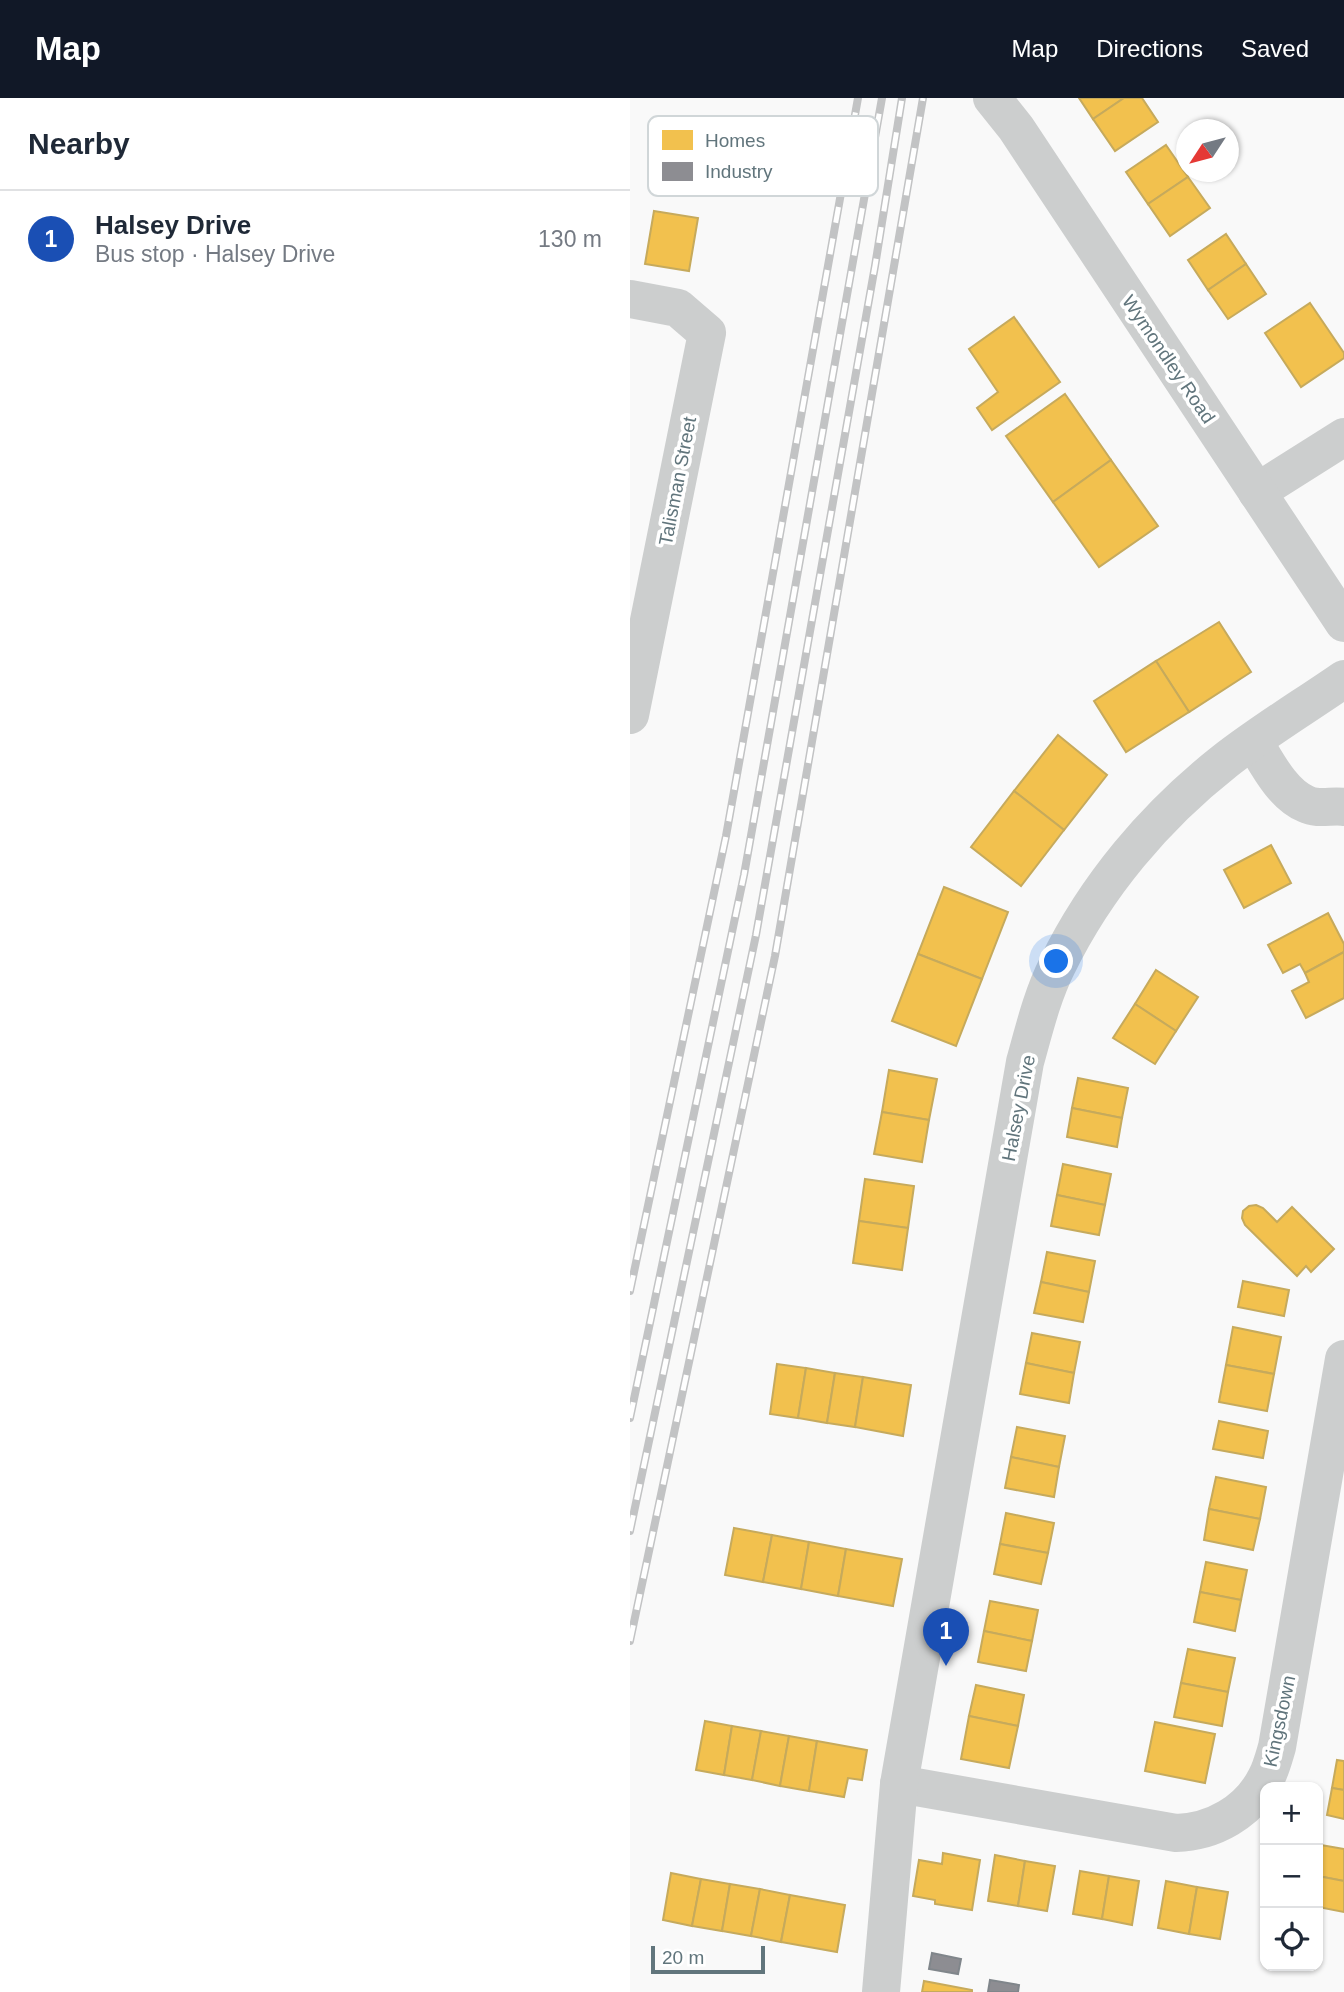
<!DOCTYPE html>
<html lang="en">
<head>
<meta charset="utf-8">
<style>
  :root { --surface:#fff; --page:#f6f6f7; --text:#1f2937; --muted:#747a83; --line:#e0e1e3; --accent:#111827 }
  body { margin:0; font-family:Helvetica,sans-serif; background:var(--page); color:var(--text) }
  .controls { position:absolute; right:21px; bottom:21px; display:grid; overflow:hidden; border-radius:14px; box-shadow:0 2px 5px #0004 }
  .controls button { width:63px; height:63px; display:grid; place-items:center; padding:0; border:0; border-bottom:2px solid var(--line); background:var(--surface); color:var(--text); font:35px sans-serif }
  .compass { position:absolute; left:546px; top:21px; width:63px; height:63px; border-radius:50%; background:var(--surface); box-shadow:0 2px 5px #0004; rotate:234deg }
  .scale { position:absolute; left:21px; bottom:18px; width:114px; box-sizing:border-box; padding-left:7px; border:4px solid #61757c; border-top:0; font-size:19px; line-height:24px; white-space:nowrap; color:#61757c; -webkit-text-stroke:5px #fff; paint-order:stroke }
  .you { position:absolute; left:427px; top:864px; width:24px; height:24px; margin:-18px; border:5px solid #fff; border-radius:50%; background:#1a73e8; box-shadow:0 0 0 10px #1a73e833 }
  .badge { display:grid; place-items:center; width:46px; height:46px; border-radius:50%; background:var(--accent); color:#fff; font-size:23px; font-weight:700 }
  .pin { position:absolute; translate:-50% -58px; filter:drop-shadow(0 2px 4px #0008) }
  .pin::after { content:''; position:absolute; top:37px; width:24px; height:21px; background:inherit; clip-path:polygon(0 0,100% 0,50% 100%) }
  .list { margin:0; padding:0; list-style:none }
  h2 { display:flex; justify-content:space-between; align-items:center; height:91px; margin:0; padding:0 28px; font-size:30px }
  h2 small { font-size:23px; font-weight:400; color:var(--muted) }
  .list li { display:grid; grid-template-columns:46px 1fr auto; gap:21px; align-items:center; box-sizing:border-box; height:98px; padding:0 28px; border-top:2px solid var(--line) }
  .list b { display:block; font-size:26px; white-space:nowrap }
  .list p { margin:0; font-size:23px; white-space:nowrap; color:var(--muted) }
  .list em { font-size:23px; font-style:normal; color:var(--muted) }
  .icon { flex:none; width:38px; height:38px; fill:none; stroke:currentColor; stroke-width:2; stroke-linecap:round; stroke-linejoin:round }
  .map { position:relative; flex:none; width:714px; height:1894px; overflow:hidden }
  header { display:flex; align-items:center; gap:42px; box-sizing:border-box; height:98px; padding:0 35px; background:var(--accent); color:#fff }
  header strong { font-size:33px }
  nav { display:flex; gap:38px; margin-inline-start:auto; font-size:24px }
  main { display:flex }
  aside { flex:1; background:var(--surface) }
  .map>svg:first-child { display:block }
</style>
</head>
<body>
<header>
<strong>Map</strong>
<nav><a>Map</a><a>Directions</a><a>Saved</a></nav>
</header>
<main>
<aside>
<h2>Nearby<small></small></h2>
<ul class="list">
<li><span class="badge" style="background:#1a4fb4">1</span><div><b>Halsey Drive</b><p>Bus stop · Halsey Drive</p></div><em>130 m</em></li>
</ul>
</aside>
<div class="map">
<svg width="714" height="1894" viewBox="0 0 714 1894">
  <rect width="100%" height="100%" fill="#f9f9f9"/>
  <g fill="#f2c14e" stroke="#c6aa5c" stroke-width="2">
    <path d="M 449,0 L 494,0 L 463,21 Z"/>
    <path d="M 494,0 L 512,0 L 528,24 L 485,53 L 463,21 Z"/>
    <path d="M 536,47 L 558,79 L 518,106 L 496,74 Z"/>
    <path d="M 558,79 L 580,110 L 540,138 L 518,106 Z"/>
    <path d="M 24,113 L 68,120 L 59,173 L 15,166 Z"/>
    <path d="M 596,136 L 616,166 L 578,192 L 558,162 Z"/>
    <path d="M 616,166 L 636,196 L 598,221 L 578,192 Z"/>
    <path d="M 680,205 L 714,255 L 714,260 L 671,289 L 635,235 Z"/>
    <path d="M 384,219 L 430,284 L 362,332 L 347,310 L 368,294 L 339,251 Z"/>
    <path d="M 435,296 L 481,362 L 423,404 L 376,338 Z"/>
    <path d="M 481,362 L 528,428 L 469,469 L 423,404 Z"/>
    <path d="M 589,524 L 621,574 L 559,614 L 526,563 Z"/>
    <path d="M 526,563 L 559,614 L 496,654 L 464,603 Z"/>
    <path d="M 428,637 L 477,677 L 434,732 L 384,693 Z"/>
    <path d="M 384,693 L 434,732 L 391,788 L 341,749 Z"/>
    <path d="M 641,747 L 661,785 L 614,810 L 594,772 Z"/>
    <path d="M 314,789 L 378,814 L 352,881 L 288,856 Z"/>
    <path d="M 698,815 L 714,846 L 714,854 L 675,875 L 670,866 L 653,875 L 638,847 Z"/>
    <path d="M 714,854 L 714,900 L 676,920 L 662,893 L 679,884 L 675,875 Z"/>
    <path d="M 288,856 L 352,881 L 326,948 L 262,923 Z"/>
    <path d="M 526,872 L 568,899 L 546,933 L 505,906 Z"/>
    <path d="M 505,906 L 546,933 L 525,966 L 483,940 Z"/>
    <path d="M 259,972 L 307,981 L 299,1022 L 252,1014 Z"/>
    <path d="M 448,980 L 498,990 L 492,1020 L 442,1010 Z"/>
    <path d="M 442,1010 L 492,1020 L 487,1049 L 437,1039 Z"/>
    <path d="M 252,1014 L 299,1022 L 292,1064 L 244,1056 Z"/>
    <path d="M 433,1066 L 481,1076 L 475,1107 L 427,1097 Z"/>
    <path d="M 235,1081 L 284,1088 L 278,1130 L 229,1123 Z"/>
    <path d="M 427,1097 L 475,1107 L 469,1137 L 421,1128 Z"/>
    <path d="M 626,1107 L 633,1110 L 647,1124 L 662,1109 L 704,1151 L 681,1174 L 676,1168 L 667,1178 L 615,1127 L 612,1120 L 613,1113 L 619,1108 Z"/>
    <path d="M 229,1123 L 278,1130 L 272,1172 L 223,1165 Z"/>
    <path d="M 417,1154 L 465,1163 L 459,1194 L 411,1184 Z"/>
    <path d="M 613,1183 L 659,1192 L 654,1218 L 608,1209 Z"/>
    <path d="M 411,1184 L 459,1194 L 453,1224 L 404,1215 Z"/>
    <path d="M 603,1229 L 651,1239 L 644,1276 L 596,1267 Z"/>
    <path d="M 402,1235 L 450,1244 L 444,1275 L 396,1265 Z"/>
    <path d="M 396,1265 L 444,1275 L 439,1305 L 390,1296 Z"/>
    <path d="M 147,1266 L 176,1270 L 168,1320 L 140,1316 Z"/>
    <path d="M 596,1267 L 644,1276 L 637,1313 L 589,1304 Z"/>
    <path d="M 176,1270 L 205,1275 L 197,1325 L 168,1320 Z"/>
    <path d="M 205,1275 L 233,1279 L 225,1329 L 197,1325 Z"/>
    <path d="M 233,1279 L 281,1287 L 273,1338 L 225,1329 Z"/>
    <path d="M 589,1323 L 638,1333 L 633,1360 L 583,1351 Z"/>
    <path d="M 387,1329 L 435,1338 L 429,1369 L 381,1359 Z"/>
    <path d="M 381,1359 L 429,1369 L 424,1399 L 375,1390 Z"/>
    <path d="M 586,1379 L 636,1389 L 630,1421 L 579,1411 Z"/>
    <path d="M 579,1411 L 630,1421 L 623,1452 L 574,1442 Z"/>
    <path d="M 376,1415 L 424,1425 L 418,1455 L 370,1446 Z"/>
    <path d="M 104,1430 L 142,1437 L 133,1484 L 95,1477 Z"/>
    <path d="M 142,1437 L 179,1444 L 171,1491 L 133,1484 Z"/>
    <path d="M 179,1444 L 216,1451 L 208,1498 L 171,1491 Z"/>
    <path d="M 370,1446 L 418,1455 L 411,1486 L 364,1476 Z"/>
    <path d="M 216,1451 L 272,1461 L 263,1508 L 208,1498 Z"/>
    <path d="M 576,1464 L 617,1472 L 611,1502 L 570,1494 Z"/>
    <path d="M 570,1494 L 611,1502 L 605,1533 L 564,1524 Z"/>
    <path d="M 360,1503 L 408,1512 L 402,1543 L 354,1533 Z"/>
    <path d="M 354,1533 L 402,1543 L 396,1573 L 348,1564 Z"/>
    <path d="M 558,1551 L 605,1560 L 598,1594 L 551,1585 Z"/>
    <path d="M 551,1585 L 598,1594 L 592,1628 L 544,1619 Z"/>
    <path d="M 346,1587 L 394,1597 L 388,1628 L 339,1618 Z"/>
    <path d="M 339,1618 L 388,1628 L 379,1670 L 331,1661 Z"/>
    <path d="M 75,1623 L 102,1628 L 94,1677 L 66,1672 Z"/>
    <path d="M 525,1624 L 585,1636 L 575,1685 L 515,1673 Z"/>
    <path d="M 102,1628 L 131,1633 L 122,1682 L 94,1677 Z"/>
    <path d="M 131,1633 L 159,1638 L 150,1688 L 122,1682 Z"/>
    <path d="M 159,1638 L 187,1643 L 179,1693 L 150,1688 Z"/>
    <path d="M 187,1643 L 237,1652 L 232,1682 L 218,1680 L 214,1699 L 179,1693 Z"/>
    <path d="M 707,1662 L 714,1663 L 714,1692 L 702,1690 Z"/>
    <path d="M 702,1690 L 714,1692 L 714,1721 L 697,1717 Z"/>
    <path d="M 691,1747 L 714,1751 L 714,1783 L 688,1778 L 688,1763 Z"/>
    <path d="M 313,1755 L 350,1762 L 342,1812 L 305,1806 L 305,1802 L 283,1798 L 289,1762 L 312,1766 Z"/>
    <path d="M 365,1757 L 395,1763 L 388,1808 L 358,1803 Z"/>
    <path d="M 395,1763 L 425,1768 L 417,1813 L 388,1808 Z"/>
    <path d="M 450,1773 L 479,1778 L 472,1821 L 443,1816 Z"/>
    <path d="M 41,1775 L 71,1781 L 62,1828 L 33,1822 Z"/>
    <path d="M 479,1778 L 509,1783 L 502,1827 L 472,1821 Z"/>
    <path d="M 688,1778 L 714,1783 L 714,1814 L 688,1809 Z"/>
    <path d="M 71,1781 L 100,1786 L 92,1833 L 62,1828 Z"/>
    <path d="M 536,1783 L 567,1789 L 559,1836 L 528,1830 Z"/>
    <path d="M 100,1786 L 130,1791 L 121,1838 L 92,1833 Z"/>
    <path d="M 567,1789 L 598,1794 L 590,1841 L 559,1836 Z"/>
    <path d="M 130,1791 L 160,1797 L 151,1844 L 121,1838 Z"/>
    <path d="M 160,1797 L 215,1807 L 207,1854 L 151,1844 Z"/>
    <path d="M 294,1883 L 342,1892 L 342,1894 L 292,1894 Z"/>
  </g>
  <g fill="#8d8d92" stroke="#80868b" stroke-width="2">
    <path d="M 302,1855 L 331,1861 L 328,1876 L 299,1871 Z"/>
    <path d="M 360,1882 L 389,1887 L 388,1894 L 358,1894 Z"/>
  </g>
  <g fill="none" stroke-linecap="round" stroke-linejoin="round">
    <g stroke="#cccece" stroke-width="38">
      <path d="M 0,201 L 48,210 L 77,235 L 0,617"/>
      <path d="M 627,394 L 714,339"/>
      <path d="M 624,644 C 637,665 652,696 676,706 C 688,712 702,707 714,709"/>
      <path d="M 269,1686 L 546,1735 C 583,1734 619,1714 636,1680 C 641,1671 644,1659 647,1649 L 714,1261"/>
      <path d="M 251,1894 L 269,1686 L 395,964 C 404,932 412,898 427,868 C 466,788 525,718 595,663 C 632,634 675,608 714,581"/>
    </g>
    <path stroke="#cccece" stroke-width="38" d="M 362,0 L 386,30 L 714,525"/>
    <g stroke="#c2c3c4" stroke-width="8">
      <g id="rail">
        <path d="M 0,1193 L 96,738 L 228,0"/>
        <path d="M 0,1320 L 114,777 L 252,0"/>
        <path d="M 0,1433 L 126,837 L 245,168 L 272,0"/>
        <path d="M 0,1543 L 145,858 L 293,0"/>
      </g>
    </g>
    <use href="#rail" stroke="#fff" stroke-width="5" stroke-dasharray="16" stroke-linecap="butt"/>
  </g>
  <g text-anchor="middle" stroke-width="7" stroke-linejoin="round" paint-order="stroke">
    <g font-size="19" fill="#61757c" stroke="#fff">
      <text transform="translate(539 261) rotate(56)" y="7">Wymondley Road</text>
      <text transform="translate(47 383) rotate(-79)" y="7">Talisman Street</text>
      <text transform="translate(388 1010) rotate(-79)" y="7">Halsey Drive</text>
      <text transform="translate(649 1623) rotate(-78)" y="7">Kingsdown</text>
    </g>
  </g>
  <rect x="18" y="18" width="230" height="80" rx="10" fill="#fff" stroke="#d0d6d8" stroke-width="2"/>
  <rect x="32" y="32" width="31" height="20" fill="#f2c14e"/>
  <rect x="32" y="64" width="31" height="19" fill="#8d8d92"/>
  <g font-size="19" fill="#61757c">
    <text x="75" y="49">Homes</text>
    <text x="75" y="80">Industry</text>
  </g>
</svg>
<div class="controls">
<button>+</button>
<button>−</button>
<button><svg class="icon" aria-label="locate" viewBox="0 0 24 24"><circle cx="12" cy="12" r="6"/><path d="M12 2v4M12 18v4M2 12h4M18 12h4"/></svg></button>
</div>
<svg class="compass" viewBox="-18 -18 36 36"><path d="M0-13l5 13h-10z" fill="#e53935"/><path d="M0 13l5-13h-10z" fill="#747a83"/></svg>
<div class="scale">20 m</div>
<div class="you"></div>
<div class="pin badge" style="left:316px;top:1568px;background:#1a4fb4">1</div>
</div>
</main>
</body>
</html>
